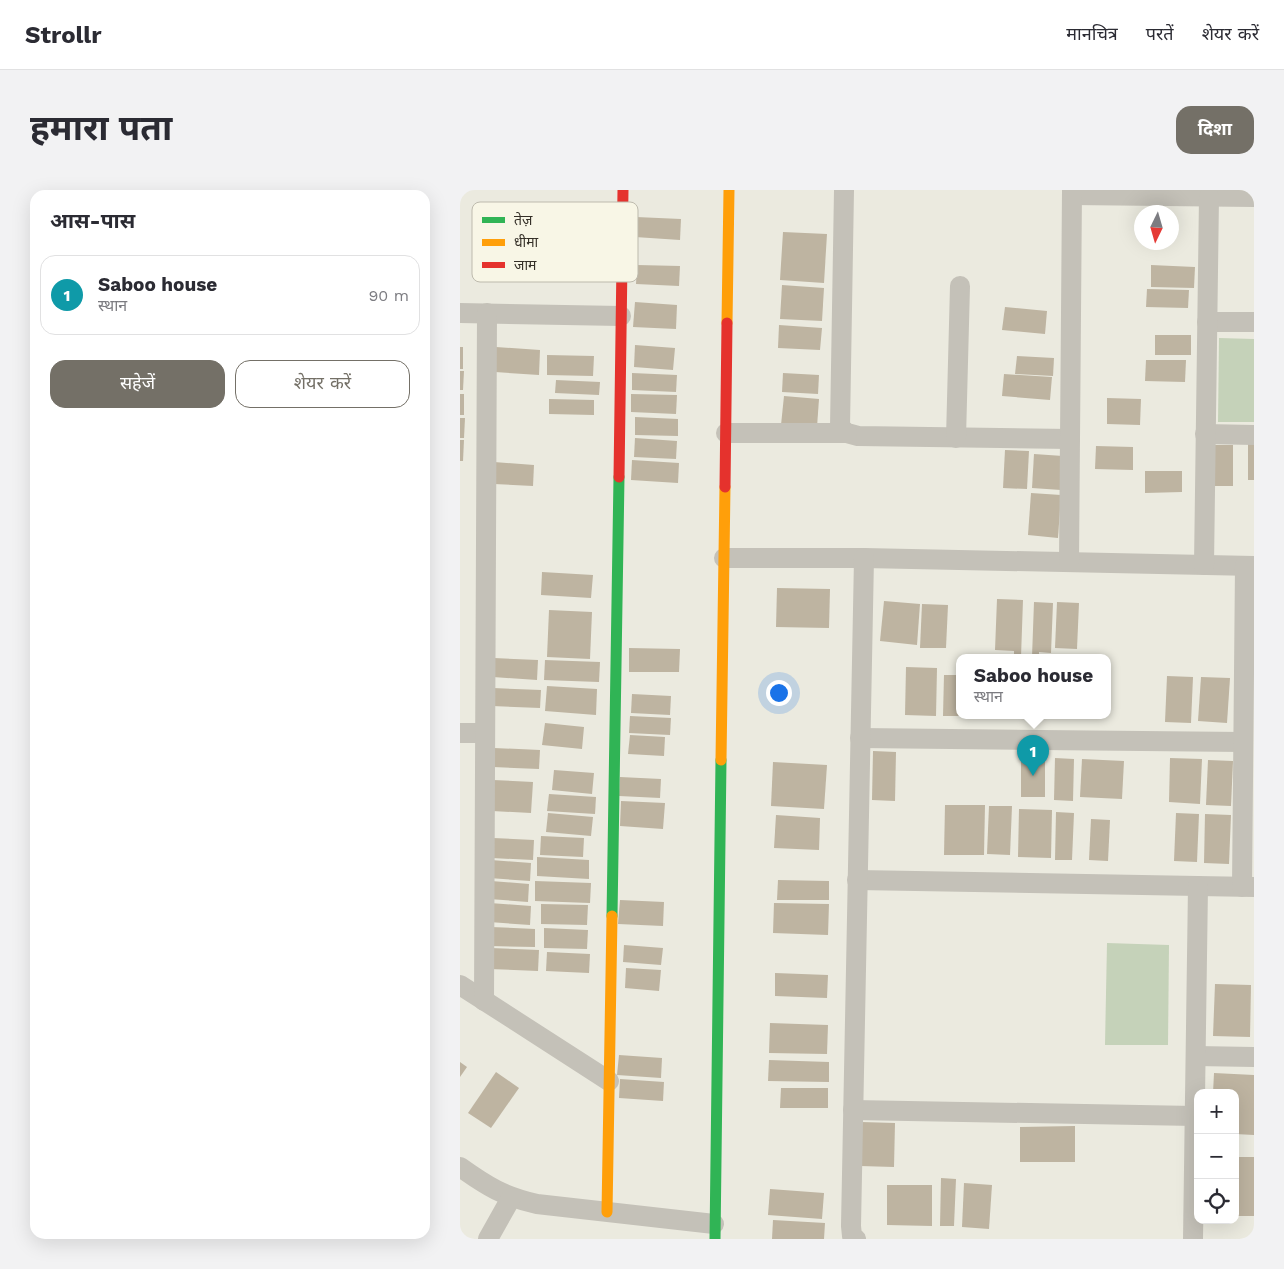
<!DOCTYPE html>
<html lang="hi">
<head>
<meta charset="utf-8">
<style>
  :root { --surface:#fff; --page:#f2f2f3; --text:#2b2b33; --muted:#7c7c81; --line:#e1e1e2; --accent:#747067 }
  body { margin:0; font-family:"Work Sans","Noto Sans Devanagari",sans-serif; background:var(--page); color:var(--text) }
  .controls { position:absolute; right:15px; bottom:15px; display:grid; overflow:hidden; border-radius:10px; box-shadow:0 5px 20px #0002 }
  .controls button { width:45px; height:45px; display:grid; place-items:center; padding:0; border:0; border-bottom:1px solid var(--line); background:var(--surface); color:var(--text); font:25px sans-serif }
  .compass { position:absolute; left:674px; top:15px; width:45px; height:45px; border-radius:50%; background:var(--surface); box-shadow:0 5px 20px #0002; rotate:185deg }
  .you { position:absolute; left:318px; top:502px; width:18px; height:18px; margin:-12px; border:4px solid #fff; border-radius:50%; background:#1a73e8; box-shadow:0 0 0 8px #1a73e833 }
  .badge { display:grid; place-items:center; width:32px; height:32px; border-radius:50%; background:var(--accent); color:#fff; font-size:16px; font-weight:700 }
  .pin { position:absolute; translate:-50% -41px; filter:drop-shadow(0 1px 2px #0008) }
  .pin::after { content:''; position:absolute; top:26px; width:18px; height:15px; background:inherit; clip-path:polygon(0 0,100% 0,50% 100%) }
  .popup { position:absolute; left:496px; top:464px; width:155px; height:65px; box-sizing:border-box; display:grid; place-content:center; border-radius:10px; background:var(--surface); filter:drop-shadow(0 1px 4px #0005); font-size:16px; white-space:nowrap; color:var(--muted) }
  .popup b { font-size:19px; color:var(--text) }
  .popup::after { content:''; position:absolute; left:50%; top:100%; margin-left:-10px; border:10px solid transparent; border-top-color:var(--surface) }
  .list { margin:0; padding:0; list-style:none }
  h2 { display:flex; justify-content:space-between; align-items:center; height:65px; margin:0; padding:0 20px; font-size:21px }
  h2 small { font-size:16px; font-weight:400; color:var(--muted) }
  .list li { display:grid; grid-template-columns:32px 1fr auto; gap:15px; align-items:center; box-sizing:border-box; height:80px; margin:0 10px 10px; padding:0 10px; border:1px solid var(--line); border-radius:15px }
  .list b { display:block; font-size:19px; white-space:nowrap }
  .list p { margin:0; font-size:16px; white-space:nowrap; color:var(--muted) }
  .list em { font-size:16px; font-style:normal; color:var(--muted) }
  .actions { display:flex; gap:10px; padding:15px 20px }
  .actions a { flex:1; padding:11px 0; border:1px solid var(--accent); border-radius:15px; text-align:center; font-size:18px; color:var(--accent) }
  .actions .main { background:var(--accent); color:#fff }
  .icon { flex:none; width:28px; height:28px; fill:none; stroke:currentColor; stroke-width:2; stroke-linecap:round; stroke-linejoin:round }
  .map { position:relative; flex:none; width:794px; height:1049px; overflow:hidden; border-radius:15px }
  header { display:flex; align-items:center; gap:30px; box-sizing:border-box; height:70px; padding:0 25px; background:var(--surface); border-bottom:1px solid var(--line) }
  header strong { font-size:24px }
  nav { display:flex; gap:28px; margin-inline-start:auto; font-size:18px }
  .intro { display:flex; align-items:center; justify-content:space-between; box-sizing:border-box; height:120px; padding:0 30px }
  h1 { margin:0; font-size:35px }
  .button { padding:12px 22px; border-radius:15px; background:var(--accent); color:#fff; font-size:18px; font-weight:700 }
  main { display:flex; gap:30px; padding:0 30px }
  aside { flex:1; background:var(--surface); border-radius:15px; box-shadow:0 5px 20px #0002 }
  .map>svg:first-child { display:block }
</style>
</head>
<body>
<header>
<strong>Strollr</strong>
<nav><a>मानचित्र</a><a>परतें</a><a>शेयर करें</a></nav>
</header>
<div class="intro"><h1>हमारा पता</h1><a class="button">दिशा</a></div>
<main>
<aside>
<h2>आस-पास<small></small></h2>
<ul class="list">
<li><span class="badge" style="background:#0f9aa8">1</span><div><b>Saboo house</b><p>स्थान</p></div><em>90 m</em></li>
</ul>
<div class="actions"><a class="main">सहेजें</a><a>शेयर करें</a></div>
</aside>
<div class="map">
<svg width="794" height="1049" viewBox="0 0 794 1049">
  <rect width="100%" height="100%" fill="#ebeadf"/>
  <g fill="#c5d2b9">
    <path d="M 759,148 L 794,149 L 794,232 L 758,232 Z"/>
    <path d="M 647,753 L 709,755 L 708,855 L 645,855 Z"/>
  </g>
  <g fill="#beb4a1">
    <path d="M 176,27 L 221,29 L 220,50 L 175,47 Z"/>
    <path d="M 323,42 L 367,44 L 364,93 L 320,90 Z"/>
    <path d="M 177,75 L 220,76 L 219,96 L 176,94 Z"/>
    <path d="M 691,75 L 735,77 L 734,98 L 691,97 Z"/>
    <path d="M 322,95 L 364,98 L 362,131 L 320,129 Z"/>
    <path d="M 687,99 L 729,100 L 728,118 L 686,117 Z"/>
    <path d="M 175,112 L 217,115 L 216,139 L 173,137 Z"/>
    <path d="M 545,117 L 587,121 L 585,144 L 542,140 Z"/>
    <path d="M 319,135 L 362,138 L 360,160 L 318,158 Z"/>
    <rect x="695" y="145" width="36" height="20"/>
    <path d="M 175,155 L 215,158 L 213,180 L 174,177 Z"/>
    <rect x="0" y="157" width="3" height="22"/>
    <path d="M 36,157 L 80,160 L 79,185 L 35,182 Z"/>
    <path d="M 87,165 L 134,166 L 133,186 L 87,185 Z"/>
    <path d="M 557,166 L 594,168 L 593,186 L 555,184 Z"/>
    <path d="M 686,170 L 726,170 L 725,192 L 685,191 Z"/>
    <path d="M 0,181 L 4,181 L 3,200 L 0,200 Z"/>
    <path d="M 172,183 L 217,185 L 216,202 L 172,200 Z"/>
    <path d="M 323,183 L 359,185 L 358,204 L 322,202 Z"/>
    <path d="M 544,184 L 592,187 L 590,210 L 542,206 Z"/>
    <path d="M 96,190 L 140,192 L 139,205 L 95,203 Z"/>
    <rect x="0" y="204" width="4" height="21"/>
    <path d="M 171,204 L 217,205 L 216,224 L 171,222 Z"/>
    <path d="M 324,206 L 359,209 L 357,237 L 321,235 Z"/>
    <path d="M 647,208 L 681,209 L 680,235 L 647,234 Z"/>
    <path d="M 89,209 L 134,210 L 134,225 L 89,224 Z"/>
    <path d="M 175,227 L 218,229 L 218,246 L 175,245 Z"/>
    <path d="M 0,228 L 5,228 L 4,248 L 0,248 Z"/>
    <path d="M 175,248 L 217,251 L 216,269 L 174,267 Z"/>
    <path d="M 0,250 L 4,250 L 3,271 L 0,271 Z"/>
    <rect x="788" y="254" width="6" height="36"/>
    <path d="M 752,255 L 773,255 L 773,296 L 751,296 Z"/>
    <path d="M 636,256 L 673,257 L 673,280 L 635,279 Z"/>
    <path d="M 545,260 L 569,261 L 567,299 L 543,298 Z"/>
    <path d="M 574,264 L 603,266 L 601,300 L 572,298 Z"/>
    <path d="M 172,270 L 219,273 L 218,293 L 171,290 Z"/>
    <path d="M 34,272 L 74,275 L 73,296 L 34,294 Z"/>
    <path d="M 685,281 L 722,281 L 722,302 L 685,303 Z"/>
    <path d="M 571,303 L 601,305 L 598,348 L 568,345 Z"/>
    <path d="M 82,382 L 133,385 L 131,408 L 81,405 Z"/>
    <path d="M 317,398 L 370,399 L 369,438 L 316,437 Z"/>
    <path d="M 537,409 L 563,410 L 561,467 L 554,467 L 554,461 L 535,460 Z"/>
    <path d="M 424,411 L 460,414 L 457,455 L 420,451 Z"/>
    <path d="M 574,412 L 593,413 L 591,463 L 579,462 L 579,467 L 572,467 Z"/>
    <path d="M 597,412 L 619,413 L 617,459 L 595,458 Z"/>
    <path d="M 462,414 L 488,415 L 486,458 L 460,458 Z"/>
    <path d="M 89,420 L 132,422 L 130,469 L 87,467 Z"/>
    <path d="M 169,458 L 220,459 L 219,482 L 169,482 Z"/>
    <path d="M 34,468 L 78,470 L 77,490 L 33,487 Z"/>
    <path d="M 85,470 L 140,472 L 139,492 L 84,490 Z"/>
    <path d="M 446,477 L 477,478 L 476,526 L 445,525 Z"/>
    <path d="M 484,485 L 499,485 L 499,526 L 483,526 Z"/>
    <path d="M 707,486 L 733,487 L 731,533 L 705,532 Z"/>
    <path d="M 741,487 L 770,488 L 767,533 L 738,531 Z"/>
    <path d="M 87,496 L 137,499 L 136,525 L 85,521 Z"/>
    <path d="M 33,498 L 81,500 L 80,518 L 32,516 Z"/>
    <path d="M 172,504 L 211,506 L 210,525 L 171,523 Z"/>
    <path d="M 170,526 L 211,528 L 210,545 L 169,543 Z"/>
    <path d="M 85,533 L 124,537 L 122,559 L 82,555 Z"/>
    <path d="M 170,545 L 205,547 L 204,566 L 168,564 Z"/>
    <path d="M 34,558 L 80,560 L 79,579 L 33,577 Z"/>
    <path d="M 413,561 L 436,562 L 435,611 L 412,610 Z"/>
    <path d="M 561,564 L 585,565 L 585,607 L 561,607 Z"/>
    <path d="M 595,568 L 614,569 L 613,611 L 594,610 Z"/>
    <path d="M 710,568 L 742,569 L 740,614 L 709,612 Z"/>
    <path d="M 622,569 L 664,571 L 662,609 L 620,607 Z"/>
    <path d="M 748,570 L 773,571 L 771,616 L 746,615 Z"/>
    <path d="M 313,572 L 367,575 L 364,619 L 311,616 Z"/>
    <path d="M 94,580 L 134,583 L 132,604 L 92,600 Z"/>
    <path d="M 160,587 L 201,589 L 200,608 L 159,606 Z"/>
    <path d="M 33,590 L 73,592 L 71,623 L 32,621 Z"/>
    <path d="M 89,604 L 136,607 L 135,624 L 87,621 Z"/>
    <path d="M 161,611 L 205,613 L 203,639 L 160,636 Z"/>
    <path d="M 485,615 L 525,615 L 524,665 L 484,665 Z"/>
    <path d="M 529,616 L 552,616 L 550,665 L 527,664 Z"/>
    <path d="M 559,619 L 592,620 L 591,668 L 558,667 Z"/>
    <path d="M 596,622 L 614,623 L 612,670 L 595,670 Z"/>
    <path d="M 88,623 L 133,627 L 131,646 L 86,642 Z"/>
    <path d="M 716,623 L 739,624 L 737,672 L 714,671 Z"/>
    <path d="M 745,624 L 771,625 L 769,674 L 744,673 Z"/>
    <path d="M 316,625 L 360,628 L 359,660 L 314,658 Z"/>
    <path d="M 631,629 L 650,630 L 648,671 L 629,670 Z"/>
    <path d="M 81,646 L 124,648 L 123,667 L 80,665 Z"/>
    <path d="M 33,648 L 74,650 L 73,670 L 32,668 Z"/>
    <path d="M 77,667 L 129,670 L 129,689 L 77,686 Z"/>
    <path d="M 31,670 L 71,673 L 70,691 L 29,688 Z"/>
    <path d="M 318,690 L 369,691 L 369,710 L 317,710 Z"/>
    <path d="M 31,691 L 69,694 L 68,712 L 29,709 Z"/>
    <path d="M 75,691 L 131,693 L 130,713 L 75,711 Z"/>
    <path d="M 160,710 L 204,712 L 203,736 L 158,734 Z"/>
    <path d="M 30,713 L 71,716 L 70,735 L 29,732 Z"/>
    <path d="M 314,713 L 369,714 L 368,745 L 313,743 Z"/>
    <path d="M 81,714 L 128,715 L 127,735 L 81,734 Z"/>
    <path d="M 31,737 L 75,739 L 75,757 L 30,756 Z"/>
    <path d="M 84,738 L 128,740 L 127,759 L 84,758 Z"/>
    <path d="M 164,755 L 203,758 L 201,775 L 163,772 Z"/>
    <path d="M 30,758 L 79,760 L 78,781 L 29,779 Z"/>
    <path d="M 87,762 L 130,764 L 129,783 L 86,781 Z"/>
    <path d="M 166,778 L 201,780 L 199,801 L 165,798 Z"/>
    <path d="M 315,783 L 368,785 L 367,808 L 315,806 Z"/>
    <path d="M 755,794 L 791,795 L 790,847 L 753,846 Z"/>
    <path d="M 310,833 L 368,835 L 367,864 L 309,863 Z"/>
    <path d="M 159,865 L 202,868 L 201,888 L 157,885 Z"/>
    <path d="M 309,870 L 369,872 L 369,892 L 308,891 Z"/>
    <path d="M 0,872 L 7,877 L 0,887 Z"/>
    <path d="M 36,882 L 59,898 L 31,938 L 8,923 Z"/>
    <path d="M 754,883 L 794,885 L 794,945 L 775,944 L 775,903 L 753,903 Z"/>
    <path d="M 160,889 L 204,892 L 203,911 L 159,908 Z"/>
    <path d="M 321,898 L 368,898 L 368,918 L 320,918 Z"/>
    <path d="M 401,932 L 435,933 L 434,977 L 400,976 Z"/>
    <path d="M 615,936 L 615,972 L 560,972 L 560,937 Z"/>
    <rect x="775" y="967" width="19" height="59"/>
    <path d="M 481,988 L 496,989 L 494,1036 L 480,1036 Z"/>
    <path d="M 504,993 L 532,995 L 529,1039 L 502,1037 Z"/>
    <path d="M 427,995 L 472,995 L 472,1036 L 427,1035 Z"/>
    <path d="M 310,999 L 364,1003 L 362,1029 L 308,1025 Z"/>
    <path d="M 313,1030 L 365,1033 L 364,1049 L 312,1049 Z"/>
  </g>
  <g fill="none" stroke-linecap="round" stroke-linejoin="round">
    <g stroke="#c4c1b8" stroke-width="20">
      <path d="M 384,0 L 380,237 L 387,243 L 398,246 L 610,249"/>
      <path d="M 612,5 L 794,7"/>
      <path d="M 0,123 L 161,126"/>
      <path d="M 747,132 L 794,132"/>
      <path d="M 266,243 L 387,243"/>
      <path d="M 745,244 L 794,245"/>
      <path d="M 496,248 L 500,96"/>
      <path d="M 264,368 L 404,368 L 794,376"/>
      <path d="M 609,372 L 612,0"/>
      <path d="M 744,375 L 749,7"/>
      <path d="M 0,543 L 25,543"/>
      <path d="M 400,548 L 783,552"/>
      <path d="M 397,690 L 794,697"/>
      <path d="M 782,697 L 785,376"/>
      <path d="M 0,795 L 149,891"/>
      <path d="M 24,811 L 27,123"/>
      <path d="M 736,866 L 794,867"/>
      <path d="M 393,920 L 735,926"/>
      <path d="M 0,977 C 28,997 43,1006 77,1014 L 254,1034"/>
      <path d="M 28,1049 L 51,1008"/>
      <path d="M 396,1049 L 392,1046 L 391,1036 L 404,368"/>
      <path d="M 733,1049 L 738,696"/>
    </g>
    <g stroke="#30b455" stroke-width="11">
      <path d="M 152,726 L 159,287"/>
      <path d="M 255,1049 L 261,570"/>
    </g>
    <g stroke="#ff9f0a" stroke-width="11">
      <path d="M 267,133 L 269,0"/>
      <path d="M 261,570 L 265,297"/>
      <path d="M 147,1022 L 152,726"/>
    </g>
    <g stroke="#e5322d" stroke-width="11">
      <path d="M 159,287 L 163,0"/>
      <path d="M 265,297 L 267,133"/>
    </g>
  </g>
  <rect x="12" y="12" width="166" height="80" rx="8" fill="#f8f6e6" stroke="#bdbaad" stroke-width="1"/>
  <rect x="22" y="27" width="23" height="6" fill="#30b455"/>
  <rect x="22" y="49" width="23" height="7" fill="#ff9f0a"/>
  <rect x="22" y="72" width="23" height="6" fill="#e5322d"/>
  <g font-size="14" fill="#342f27">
    <text x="54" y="35">तेज़</text>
    <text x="54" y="57">धीमा</text>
    <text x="54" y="80">जाम</text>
  </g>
</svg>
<div class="controls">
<button>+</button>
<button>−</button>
<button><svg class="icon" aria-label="locate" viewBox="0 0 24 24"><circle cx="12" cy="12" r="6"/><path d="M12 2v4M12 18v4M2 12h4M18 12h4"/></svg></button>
</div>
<svg class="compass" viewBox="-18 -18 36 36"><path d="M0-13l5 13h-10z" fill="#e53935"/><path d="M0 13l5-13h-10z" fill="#7c7c81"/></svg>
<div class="you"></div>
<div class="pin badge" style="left:573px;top:586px;background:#0f9aa8">1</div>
<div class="popup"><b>Saboo house</b>स्थान</div>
</div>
</main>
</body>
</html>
